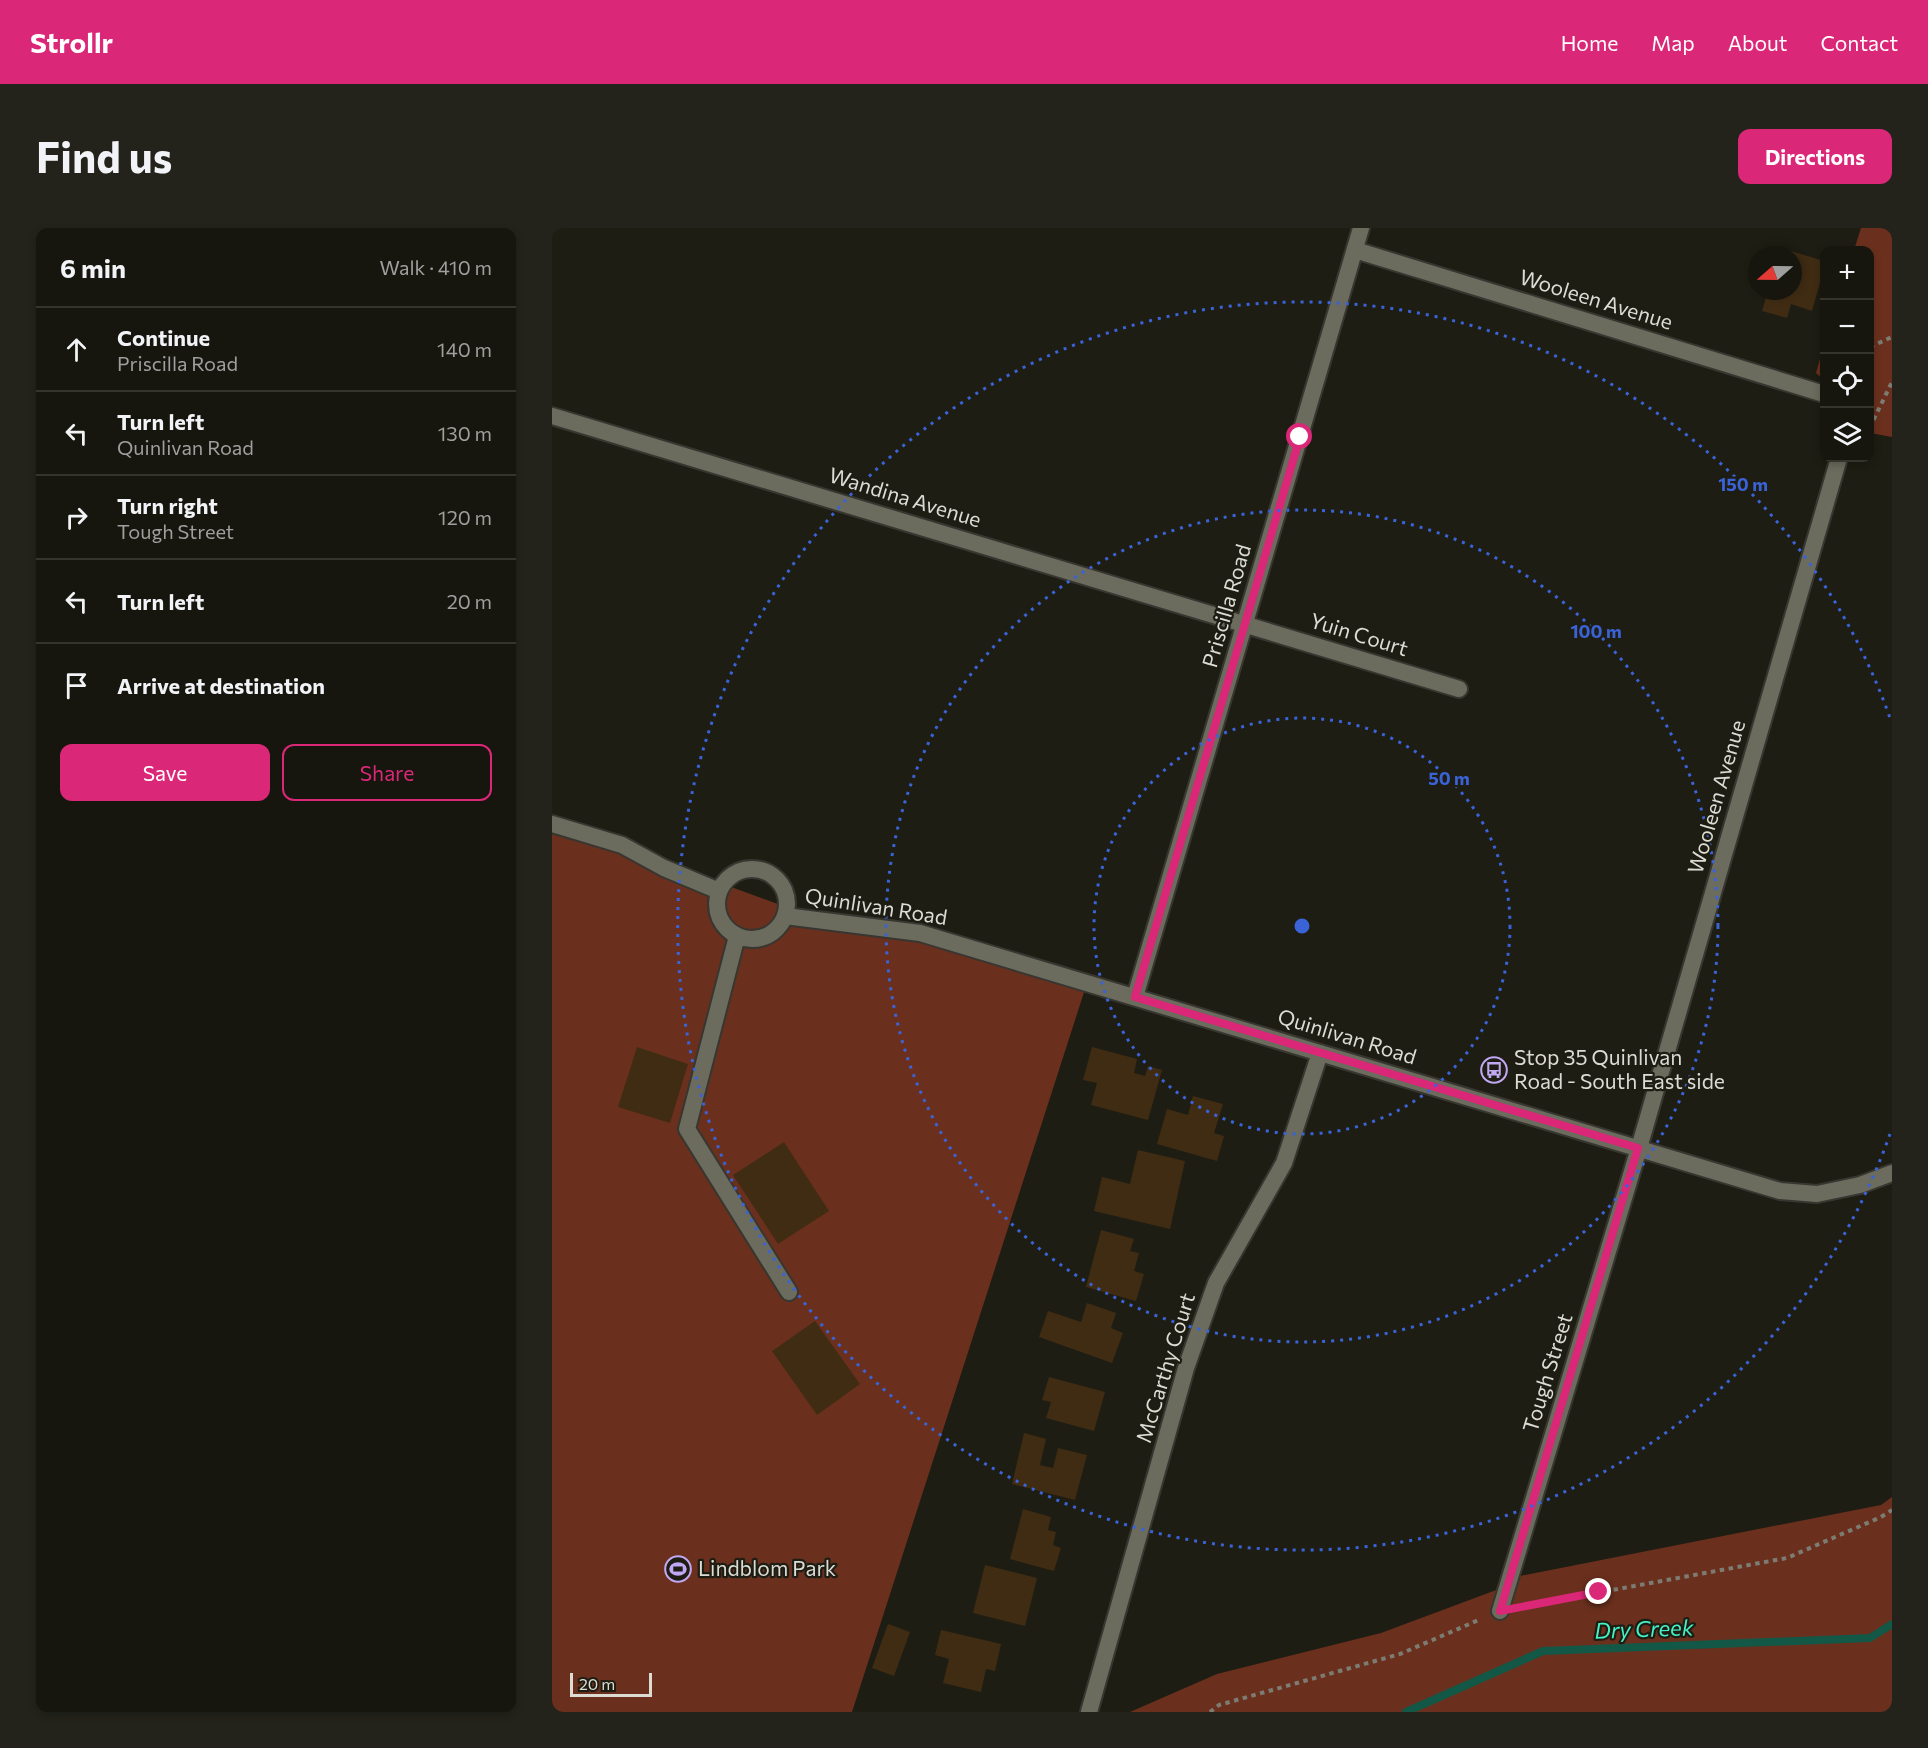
<!DOCTYPE html>
<html lang="en">
<head>
<meta charset="utf-8">
<style>
  :root { --surface:#16160e; --page:#23231c; --text:#f1f3f6; --muted:#9e9f9e; --line:#35352e; --accent:#db2777 }
  body { margin:0; font-family:Commissioner,sans-serif; background:var(--page); color:var(--text) }
  .controls { position:absolute; right:18px; top:18px; display:grid; overflow:hidden; border-radius:12px; box-shadow:0 3px 9px #0003 }
  .controls button { width:54px; height:54px; display:grid; place-items:center; padding:0; border:0; border-bottom:2px solid var(--line); background:var(--surface); color:var(--text); font:30px sans-serif }
  .compass { position:absolute; left:1196px; top:18px; width:54px; height:54px; border-radius:50%; background:var(--surface); box-shadow:0 3px 9px #0003; rotate:250deg }
  .scale { position:absolute; left:18px; bottom:15px; width:82px; box-sizing:border-box; padding-left:6px; border:3px solid #dcdcd5; border-top:0; font-size:16px; line-height:21px; white-space:nowrap; color:#dcdcd5; -webkit-text-stroke:4px #1e1d13; paint-order:stroke }
  .stop { position:absolute; width:18px; height:18px; margin:-14px; border:4px solid #db2777; border-radius:50%; background:#fff }
  .stop.end { background:#db2777; border-color:#fff; box-shadow:0 2px 6px #0008 }
  .list { margin:0; padding:0; list-style:none }
  h2 { display:flex; justify-content:space-between; align-items:center; height:78px; margin:0; padding:0 24px; font-size:26px }
  h2 small { font-size:20px; font-weight:400; color:var(--muted) }
  .list li { display:grid; grid-template-columns:39px 1fr auto; gap:18px; align-items:center; box-sizing:border-box; height:84px; padding:0 24px; border-top:2px solid var(--line) }
  .list b { display:block; font-size:22px; white-space:nowrap }
  .list p { margin:0; font-size:20px; white-space:nowrap; color:var(--muted) }
  .list em { font-size:20px; font-style:normal; color:var(--muted) }
  .actions { display:flex; gap:12px; padding:18px 24px }
  .actions a { flex:1; padding:14px 0; border:2px solid var(--accent); border-radius:12px; text-align:center; font-size:21px; color:var(--accent) }
  .actions .main { background:var(--accent); color:#fff }
  .icon { flex:none; width:33px; height:33px; fill:none; stroke:currentColor; stroke-width:2; stroke-linecap:round; stroke-linejoin:round }
  .map { position:relative; flex:none; width:1340px; height:1484px; overflow:hidden; border-radius:12px }
  header { display:flex; align-items:center; gap:36px; box-sizing:border-box; height:84px; padding:0 30px; background:var(--accent); color:#fff }
  header strong { font-size:28px }
  nav { display:flex; gap:33px; margin-inline-start:auto; font-size:21px }
  .intro { display:flex; align-items:center; justify-content:space-between; box-sizing:border-box; height:144px; padding:0 36px }
  h1 { margin:0; font-size:42px }
  .button { padding:15px 27px; border-radius:12px; background:var(--accent); color:#fff; font-size:21px; font-weight:700 }
  main { display:flex; gap:36px; padding:0 36px }
  aside { flex:1; background:var(--surface); border-radius:12px; box-shadow:0 3px 9px #0003 }
  .map>svg:first-child { display:block }
</style>
</head>
<body>
<header>
<strong>Strollr</strong>
<nav><a>Home</a><a>Map</a><a>About</a><a>Contact</a></nav>
</header>
<div class="intro"><h1>Find us</h1><a class="button">Directions</a></div>
<main>
<aside>
<h2>6 min<small>Walk · 410 m</small></h2>
<ul class="list">
<li><svg class="icon" aria-label="ahead" viewBox="0 0 24 24"><path d="M12 20V5M6 11l6-6 6 6"/></svg><div><b>Continue</b><p>Priscilla Road</p></div><em>140 m</em></li>
<li><svg class="icon" aria-label="left" viewBox="0 0 24 24"><path d="M17 20v-9H6M10 6l-5 5 5 5"/></svg><div><b>Turn left</b><p>Quinlivan Road</p></div><em>130 m</em></li>
<li><svg class="icon" aria-label="right" viewBox="0 0 24 24"><path d="M7 20v-9h11M14 6l5 5-5 5"/></svg><div><b>Turn right</b><p>Tough Street</p></div><em>120 m</em></li>
<li><svg class="icon" aria-label="left" viewBox="0 0 24 24"><path d="M17 20v-9H6M10 6l-5 5 5 5"/></svg><div><b>Turn left</b></div><em>20 m</em></li>
<li><svg class="icon" aria-label="arrive" viewBox="0 0 24 24"><path d="M6 21V4h12l-3 4 3 4H6"/></svg><div><b>Arrive at destination</b></div></li>
</ul>
<div class="actions"><a class="main">Save</a><a>Share</a></div>
</aside>
<div class="map">
<svg width="1340" height="1484" viewBox="0 0 1340 1484">
  <rect width="100%" height="100%" fill="#1e1d13"/>
  <g fill="#6b301d">
    <path d="M 1309,0 L 1340,0 L 1340,209 L 1318,205 L 1318,22 L 1302,22 Z"/>
    <path d="M 1272,117 L 1272,152 L 1264,145 Z"/>
    <path d="M 0,604 L 171,656 L 234,679 L 535,755 L 300,1484 L 0,1484 Z"/>
    <path d="M 1340,1269 L 1340,1484 L 578,1484 L 665,1446 L 829,1405 L 955,1358 L 958,1350 L 1329,1277 Z"/>
  </g>
  <g fill="none" stroke-linecap="round" stroke-linejoin="round">
    <path stroke="#135846" stroke-width="8" d="M 854,1484 L 991,1423 L 1318,1410 L 1340,1396"/>
  </g>
  <g fill="#402c13">
    <path d="M 1229,20 L 1272,33 L 1272,40 L 1260,83 L 1239,76 L 1235,90 L 1210,83 L 1216,63 L 1241,63 L 1241,27 L 1227,27 Z"/>
    <path d="M 85,819 L 136,836 L 118,895 L 66,879 Z"/>
    <path d="M 540,819 L 585,831 L 582,845 L 593,848 L 596,838 L 610,842 L 596,892 L 539,877 L 545,855 L 531,852 Z"/>
    <path d="M 641,868 L 671,876 L 662,905 L 672,908 L 665,933 L 605,916 L 615,881 L 636,887 Z"/>
    <path d="M 232,914 L 277,983 L 226,1016 L 181,947 Z"/>
    <path d="M 586,922 L 633,933 L 618,1001 L 542,983 L 550,949 L 578,956 Z"/>
    <path d="M 549,1002 L 582,1011 L 578,1023 L 587,1025 L 582,1043 L 592,1046 L 584,1073 L 534,1059 Z"/>
    <path d="M 535,1075 L 564,1085 L 559,1100 L 571,1105 L 560,1135 L 487,1109 L 496,1083 L 529,1094 Z"/>
    <path d="M 263,1093 L 308,1156 L 265,1187 L 220,1123 Z"/>
    <path d="M 497,1149 L 553,1164 L 542,1203 L 494,1190 L 499,1174 L 490,1172 Z"/>
    <path d="M 472,1205 L 494,1211 L 488,1237 L 501,1240 L 506,1220 L 535,1227 L 523,1272 L 460,1256 Z"/>
    <path d="M 471,1281 L 499,1289 L 496,1302 L 504,1304 L 501,1317 L 509,1320 L 502,1343 L 458,1331 Z"/>
    <path d="M 433,1337 L 485,1350 L 473,1398 L 421,1385 Z"/>
    <path d="M 336,1396 L 358,1404 L 342,1448 L 320,1440 Z"/>
    <path d="M 389,1402 L 449,1416 L 443,1443 L 434,1441 L 429,1464 L 391,1455 L 397,1431 L 383,1427 Z"/>
  </g>
  <g fill="none" stroke-linecap="round" stroke-linejoin="round">
    <g stroke="#373630" stroke-width="20">
      <path id="service" d="M 185,708 L 135,901 L 237,1064"/>
    </g>
    <g stroke="#373630" stroke-width="20">
      <g id="minor">
        <path d="M 803,22 L 1272,166"/>
        <path d="M 0,188 L 907,461"/>
        <path d="M 0,596 L 70,617 L 112,640 L 167,663"/>
        <circle cx="200" cy="676" r="35"/>
        <path d="M 233,688 L 368,705 L 1228,963 L 1265,966 L 1308,957 L 1340,945"/>
        <path d="M 583,769 L 809,0"/>
        <path d="M 948,1383 L 1087,920 L 1287,230"/>
        <path d="M 537,1484 L 634,1140 L 664,1055 L 732,935 L 768,825"/>
      </g>
    </g>
    <g stroke="#7c7c73" stroke-width="4" stroke-dasharray="4.5 4.5" stroke-linecap="butt">
      <path d="M 1318,119 L 1340,109"/>
      <path d="M 1318,190 L 1320,195 L 1340,154"/>
      <path d="M 973,1378 L 1235,1330 L 1329,1289 L 1340,1282"/>
      <path d="M 658,1484 L 667,1477 L 848,1426 L 929,1391"/>
    </g>
    <use href="#service" stroke="#6b6b5e" stroke-width="16"/>
    <use href="#minor" stroke="#6b6b5e" stroke-width="16"/>
  </g>
  <g fill="none" stroke-linecap="round" stroke-linejoin="round">
    <path stroke="#db2777" stroke-width="8" d="M 748,209 L 583,769 L 1086,920 L 948,1383 L 1047,1364"/>
  </g>
  <g fill="none" stroke="#3a63d8" stroke-width="3" stroke-dasharray="3 6">
    <circle cx="750" cy="698" r="208"/>
    <circle cx="750" cy="698" r="416"/>
    <path d="M1338 906A624 624 0 1 1 1338 490"/>
  </g>
  <defs>
    <g id="bus-ring" transform="scale(1.35)"><circle r="9.5" fill="#1e1d13" stroke="#c0a8f3" stroke-width="1.5"/><path d="M-5-6H5V4H4V6H2V4H-2V6H-4V4H-5ZM-3.5-4V0h7V-4ZM-3.5 1.2v1.5H-2V1.2ZM2 1.2v1.5H3.5V1.2Z" fill="#c0a8f3"/></g>
    <g id="stadium-ring" transform="scale(1.35)"><circle r="9.5" fill="#1e1d13" stroke="#c0a8f3" stroke-width="1.5"/><path d="M0-5a6.5 5 0 1 0 0 10a6.5 5 0 1 0 0-10ZM-3.5-1.8h7v3.6h-7Z" fill="#c0a8f3"/></g>
  </defs>
  <g fill-rule="evenodd">
    <use href="#bus-ring" x="942" y="842"/>
    <use href="#stadium-ring" x="126" y="1341"/>
  </g>
  <g text-anchor="middle" stroke-width="4.5" stroke-linejoin="round" paint-order="stroke">
    <g font-size="21" fill="#dcdcd5" stroke="#1e1d13">
      <text transform="translate(1044 72) rotate(17)" y="7">Wooleen Avenue</text>
      <text transform="translate(353 270) rotate(17)" y="7">Wandina Avenue</text>
      <text transform="translate(675 378) rotate(-74)" y="7">Priscilla Road</text>
      <text transform="translate(807 407) rotate(17)" y="7">Yuin Court</text>
      <text transform="translate(1165 569) rotate(-74)" y="7">Wooleen Avenue</text>
      <text transform="translate(324 679) rotate(9)" y="7">Quinlivan Road</text>
      <text transform="translate(795 809) rotate(17)" y="7">Quinlivan Road</text>
      <text transform="translate(614 1140) rotate(-73)" y="7">McCarthy Court</text>
      <text transform="translate(996 1145) rotate(-73)" y="7">Tough Street</text>
    </g>
    <g font-size="21" fill="#dcdcd5" stroke="#1e1d13" text-anchor="start">
      <text x="962" y="837">Stop 35 Quinlivan<tspan x="962" dy="24">Road - South East side</tspan></text>
      <text x="146" y="1348">Lindblom Park</text>
    </g>
    <g font-size="22" font-style="italic" fill="#45f1c5" stroke="#1e1d13">
      <text transform="translate(1092 1401) rotate(-2)" y="8">Dry Creek</text>
    </g>
  </g>
  <circle cx="750" cy="698" r="9" fill="#3a63d8" stroke="#1e1d13" stroke-width="3"/>
  <g font-size="18" text-anchor="middle" font-weight="bold" fill="#3a63d8" stroke="#1e1d13" stroke-width="4.5" stroke-linejoin="round" paint-order="stroke">
    <text x="1191" y="263">150 m</text>
    <text x="1044" y="410">100 m</text>
    <text x="897" y="557">50 m</text>
  </g>
</svg>
<div class="controls">
<button>+</button>
<button>−</button>
<button><svg class="icon" aria-label="locate" viewBox="0 0 24 24"><circle cx="12" cy="12" r="6"/><path d="M12 2v4M12 18v4M2 12h4M18 12h4"/></svg></button>
<button><svg class="icon" aria-label="layers" viewBox="0 0 24 24"><path d="M12 4l9 5-9 5-9-5zM3 14l9 5 9-5"/></svg></button>
</div>
<svg class="compass" viewBox="-18 -18 36 36"><path d="M0-13l5 13h-10z" fill="#e53935"/><path d="M0 13l5-13h-10z" fill="#9e9f9e"/></svg>
<div class="scale">20 m</div>
<div class="stop" style="left:748px;top:209px"></div>
<div class="stop end" style="left:1047px;top:1364px"></div>
</div>
</main>
</body>
</html>
